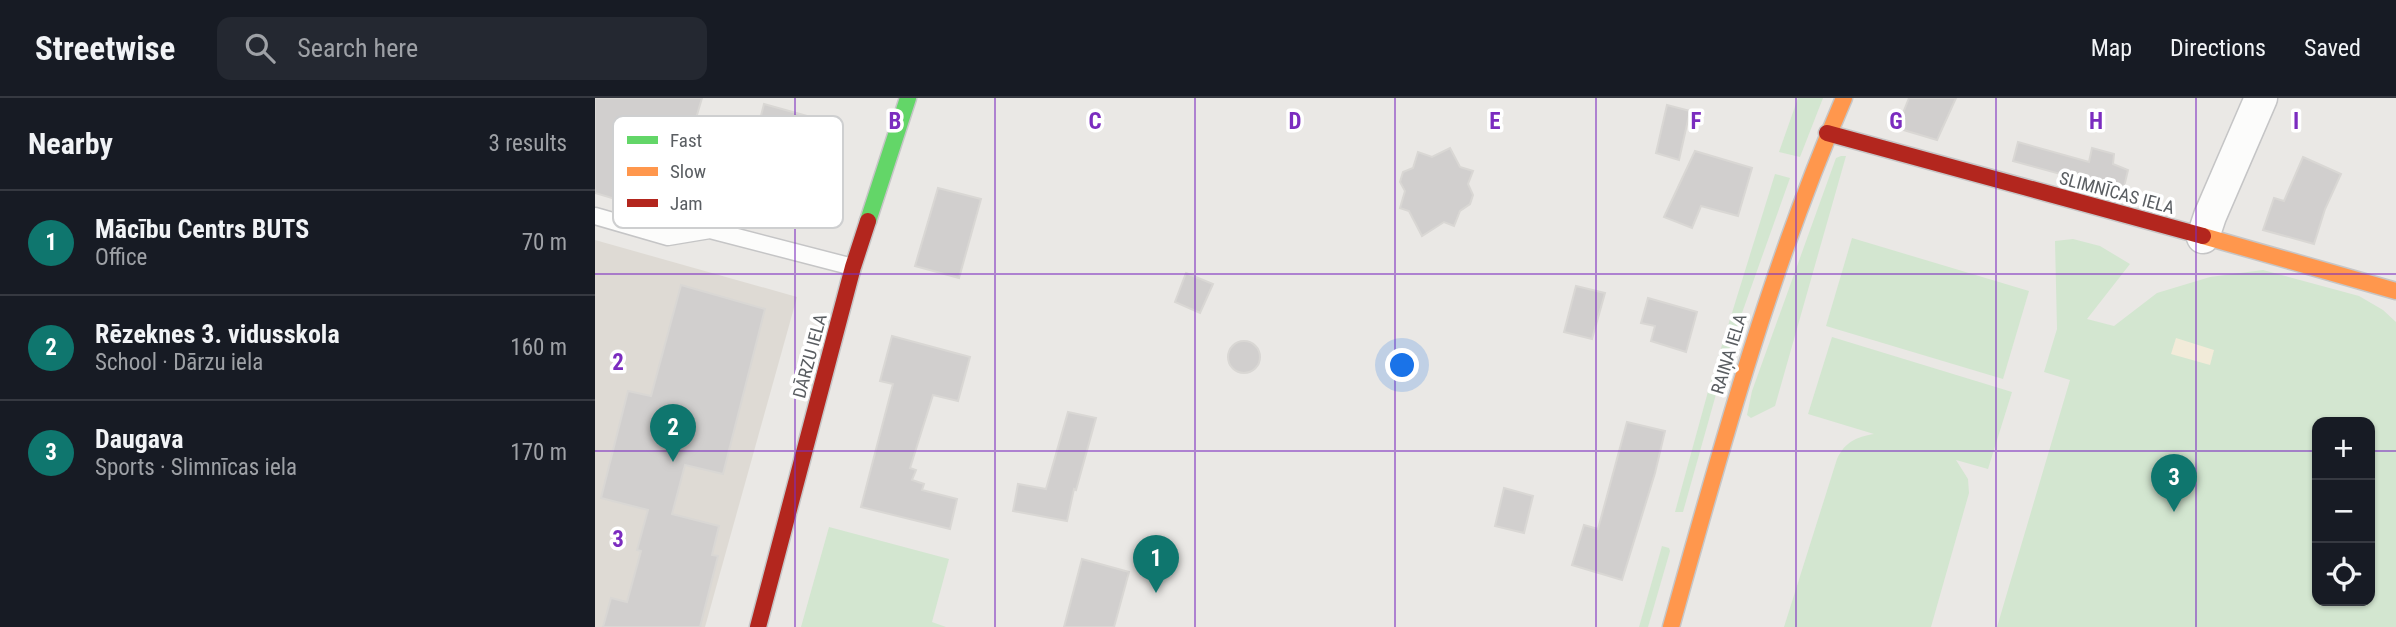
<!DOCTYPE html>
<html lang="en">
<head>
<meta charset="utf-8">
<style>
  :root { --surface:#171b24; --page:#242831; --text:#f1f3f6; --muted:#9ea1a6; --line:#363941; --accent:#0f766e }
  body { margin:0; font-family:"Roboto Condensed",sans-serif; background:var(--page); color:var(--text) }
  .controls { position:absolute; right:21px; bottom:21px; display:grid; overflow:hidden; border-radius:14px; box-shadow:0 2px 5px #0004 }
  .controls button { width:63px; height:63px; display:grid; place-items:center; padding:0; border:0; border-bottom:2px solid var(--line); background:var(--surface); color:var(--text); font:35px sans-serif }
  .you { position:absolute; left:808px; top:268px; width:24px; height:24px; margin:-18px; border:5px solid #fff; border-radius:50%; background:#1a73e8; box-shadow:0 0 0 10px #1a73e833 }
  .badge { display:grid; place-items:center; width:46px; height:46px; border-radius:50%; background:var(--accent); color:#fff; font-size:23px; font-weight:700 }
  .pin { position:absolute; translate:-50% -58px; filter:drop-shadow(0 2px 4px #0008) }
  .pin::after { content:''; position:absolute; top:37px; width:24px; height:21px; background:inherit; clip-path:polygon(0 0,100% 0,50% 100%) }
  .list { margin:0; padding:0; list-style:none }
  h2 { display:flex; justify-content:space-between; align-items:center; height:91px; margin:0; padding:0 28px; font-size:30px }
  h2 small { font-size:23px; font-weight:400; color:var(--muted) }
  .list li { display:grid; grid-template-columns:46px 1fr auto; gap:21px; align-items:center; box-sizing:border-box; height:105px; padding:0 28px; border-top:2px solid var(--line) }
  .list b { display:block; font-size:26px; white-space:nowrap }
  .list p { margin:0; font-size:23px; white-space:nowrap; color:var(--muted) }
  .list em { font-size:23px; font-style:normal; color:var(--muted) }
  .icon { flex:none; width:38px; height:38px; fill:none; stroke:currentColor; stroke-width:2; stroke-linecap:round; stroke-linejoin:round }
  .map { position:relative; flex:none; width:1801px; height:529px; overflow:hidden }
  header { display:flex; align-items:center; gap:42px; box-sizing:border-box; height:98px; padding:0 35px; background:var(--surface); border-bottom:2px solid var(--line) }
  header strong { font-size:33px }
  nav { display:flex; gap:38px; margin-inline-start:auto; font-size:24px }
  .search { width:490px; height:63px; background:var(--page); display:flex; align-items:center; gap:18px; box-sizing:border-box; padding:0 24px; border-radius:14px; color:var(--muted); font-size:26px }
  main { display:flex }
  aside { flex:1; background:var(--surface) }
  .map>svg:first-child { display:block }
</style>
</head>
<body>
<header>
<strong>Streetwise</strong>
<div class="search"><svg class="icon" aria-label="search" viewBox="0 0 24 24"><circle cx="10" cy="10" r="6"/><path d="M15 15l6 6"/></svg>Search here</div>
<nav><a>Map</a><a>Directions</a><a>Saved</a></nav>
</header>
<main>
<aside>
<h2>Nearby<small>3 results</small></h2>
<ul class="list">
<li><span class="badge">1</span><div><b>Mācību Centrs BUTS</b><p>Office</p></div><em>70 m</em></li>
<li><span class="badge">2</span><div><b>Rēzeknes 3. vidusskola</b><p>School · Dārzu iela</p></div><em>160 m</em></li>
<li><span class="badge">3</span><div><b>Daugava</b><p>Sports · Slimnīcas iela</p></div><em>170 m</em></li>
</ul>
</aside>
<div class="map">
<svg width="1801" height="529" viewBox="0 0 1801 529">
  <rect width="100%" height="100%" fill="#eae8e5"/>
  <path fill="#dedad4" d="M 0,142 L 202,199 L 110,529 L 0,529 Z"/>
  <g fill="#d3e6d0" fill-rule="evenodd">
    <path d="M 1203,0 L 1228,0 L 1205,59 L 1184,54 Z"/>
    <path d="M 1246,58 L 1251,58 L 1180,308 L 1156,320 L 1152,317 L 1157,293 L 1241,60 Z"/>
    <path d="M 1180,76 L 1195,80 L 1131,260 L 1123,260 Z"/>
    <path d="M 1257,140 L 1434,193 L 1408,281 L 1231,228 Z"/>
    <path d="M 1478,141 L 1505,148 L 1535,166 L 1492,221 L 1519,228 L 1562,195 L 1615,179 L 1668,172 L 1764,198 L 1788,212 L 1801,224 L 1801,529 L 1402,529 L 1475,282 L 1449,274 L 1462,231 L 1460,143 ZM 1722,324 L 1775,324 L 1775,503 L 1722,503 Z"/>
    <path d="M 1237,239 L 1417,294 L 1393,371 L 1361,362 L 1373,381 L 1374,395 L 1336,529 L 1189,529 L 1242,361 C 1250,344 1261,339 1279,336 L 1213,316 Z"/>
    <path d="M 1117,279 L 1125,282 L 1088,414 L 1080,414 Z"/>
    <path d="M 234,429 L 354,461 L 337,524 L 351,529 L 206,529 Z"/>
    <path d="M 1067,448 L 1074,450 L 1075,453 L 1053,529 L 1044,529 Z"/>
  </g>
  <path fill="#f2ebd9" d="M 1581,240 L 1619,252 L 1615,267 L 1576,256 Z"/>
  <g fill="#d1cfce" stroke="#d9d7d4" stroke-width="2">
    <path d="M 0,0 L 107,0 L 99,27 L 160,41 L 169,6 L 230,23 L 212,89 L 108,64 L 102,92 L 81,119 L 0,95 Z"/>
    <path d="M 1314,0 L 1361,0 L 1342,42 L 1302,30 Z"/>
    <path d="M 1072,7 L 1095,13 L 1084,62 L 1061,55 Z"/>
    <path d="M 1423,44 L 1494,64 L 1497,50 L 1519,56 L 1518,66 L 1533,72 L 1528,93 L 1418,63 Z"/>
    <path d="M 855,50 L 865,69 L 878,73 L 873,86 L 878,97 L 875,106 L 865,113 L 859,128 L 849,124 L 827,138 L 814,113 L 805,110 L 810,93 L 805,84 L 808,74 L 818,70 L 823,54 L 837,59 Z"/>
    <path d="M 1100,53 L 1157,70 L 1143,118 L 1106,108 L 1097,130 L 1069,119 Z"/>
    <path d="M 1708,59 L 1746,76 L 1730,111 L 1719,146 L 1668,132 L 1679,100 L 1689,103 Z"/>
    <path d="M 343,90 L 386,101 L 364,180 L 320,168 Z"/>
    <path d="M 591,175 L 618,186 L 605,215 L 580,204 Z"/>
    <path d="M 86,187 L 170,211 L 128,376 L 90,367 L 77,416 L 124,428 L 117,457 L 123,458 L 105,529 L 8,529 L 16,500 L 32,504 L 46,453 L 42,452 L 53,412 L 6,400 L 33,293 L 56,298 Z"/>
    <path d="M 981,188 L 1010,195 L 997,241 L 969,234 Z"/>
    <path d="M 1053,200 L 1102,214 L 1091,254 L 1056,243 L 1060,228 L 1046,225 Z"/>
    <path d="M 297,238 L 375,259 L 363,303 L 338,297 L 315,370 L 321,372 L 317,382 L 329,386 L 327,392 L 362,401 L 355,431 L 266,409 L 298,286 L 285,283 Z"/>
    <circle cx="649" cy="259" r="16"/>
    <path d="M 473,314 L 501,320 L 481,392 L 479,391 L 472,423 L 418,413 L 423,386 L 451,391 Z"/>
    <path d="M 1032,324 L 1070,333 L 1060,375 L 1027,482 L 977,467 L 989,427 L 1003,431 Z"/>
    <path d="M 909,390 L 938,398 L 929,435 L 900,428 Z"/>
    <path d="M 487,461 L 534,474 L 519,529 L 469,529 Z"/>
  </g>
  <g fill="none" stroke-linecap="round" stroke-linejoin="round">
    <g stroke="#c5c5c6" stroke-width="19">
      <path id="lane" d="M 0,118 L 73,139 L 115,132 L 258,169"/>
    </g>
    <g stroke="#c5c5c6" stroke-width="35">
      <path id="street" d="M 1608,139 L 1615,118 L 1666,0"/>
    </g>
    <g stroke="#c6c6c7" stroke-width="19">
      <path id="fast" d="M 273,123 L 313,0"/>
    </g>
    <g stroke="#c6c6c7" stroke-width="19">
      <g id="slow">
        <path d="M 1608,138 L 1801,193"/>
        <path d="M 1076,529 C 1126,350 1175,171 1249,0"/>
      </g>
    </g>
    <g stroke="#c6c6c7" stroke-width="19">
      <g id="jam">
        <path d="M 1232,35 L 1608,138"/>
        <path d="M 163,529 L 258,169 L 273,123"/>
      </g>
    </g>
    <use href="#lane" stroke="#fcfcfb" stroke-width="16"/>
    <use href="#street" stroke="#fcfcfb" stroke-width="32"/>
    <use href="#fast" stroke="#63d668" stroke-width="16"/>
    <use href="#slow" stroke="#ff974d" stroke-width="16"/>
    <use href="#jam" stroke="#b3261e" stroke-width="16"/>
  </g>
  <path fill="none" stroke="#7b2cbf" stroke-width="2" stroke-opacity="0.55" d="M 200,0 L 200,529M 400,0 L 400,529M 600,0 L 600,529M 800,0 L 800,529M 1001,0 L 1001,529M 1201,0 L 1201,529M 1401,0 L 1401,529M 1601,0 L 1601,529M 0,176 L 1801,176M 0,353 L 1722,353M 1775,353 L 1801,353"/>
  <g text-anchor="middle" stroke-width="7" stroke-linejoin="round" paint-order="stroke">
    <g font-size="18" fill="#5a5e62" stroke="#fff">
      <text transform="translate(1522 95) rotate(15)" y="6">SLIMNĪCAS IELA</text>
      <text transform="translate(1134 256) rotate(-73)" y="6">RAIŅA IELA</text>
      <text transform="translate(215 258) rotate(-75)" y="6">DĀRZU IELA</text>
    </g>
  </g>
  <rect x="18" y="18" width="230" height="112" rx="10" fill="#fff" stroke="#cecfd0" stroke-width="2"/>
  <rect x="32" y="38" width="31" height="8" fill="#63d668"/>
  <rect x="32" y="69" width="31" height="9" fill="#ff974d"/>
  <rect x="32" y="101" width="31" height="8" fill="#b3261e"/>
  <g font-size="19" fill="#5a5e62">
    <text x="75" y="49">Fast</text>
    <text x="75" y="80">Slow</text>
    <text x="75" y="112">Jam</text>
  </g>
  <g font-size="23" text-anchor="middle" font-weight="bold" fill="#7b2cbf" stroke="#fff" stroke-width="7" stroke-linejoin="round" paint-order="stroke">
    <text x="300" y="31">B</text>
    <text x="500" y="31">C</text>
    <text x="700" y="31">D</text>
    <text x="900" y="31">E</text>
    <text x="1101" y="31">F</text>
    <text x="1301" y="31">G</text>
    <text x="1501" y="31">H</text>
    <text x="1701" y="31">I</text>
    <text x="23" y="272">2</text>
    <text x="23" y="449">3</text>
  </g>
</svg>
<div class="controls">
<button>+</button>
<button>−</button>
<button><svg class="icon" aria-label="locate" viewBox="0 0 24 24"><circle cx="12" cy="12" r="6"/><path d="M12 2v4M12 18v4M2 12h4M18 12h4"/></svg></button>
</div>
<div class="you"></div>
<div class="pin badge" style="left:561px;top:495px">1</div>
<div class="pin badge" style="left:78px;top:364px">2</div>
<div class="pin badge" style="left:1579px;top:414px">3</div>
</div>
</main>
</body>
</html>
